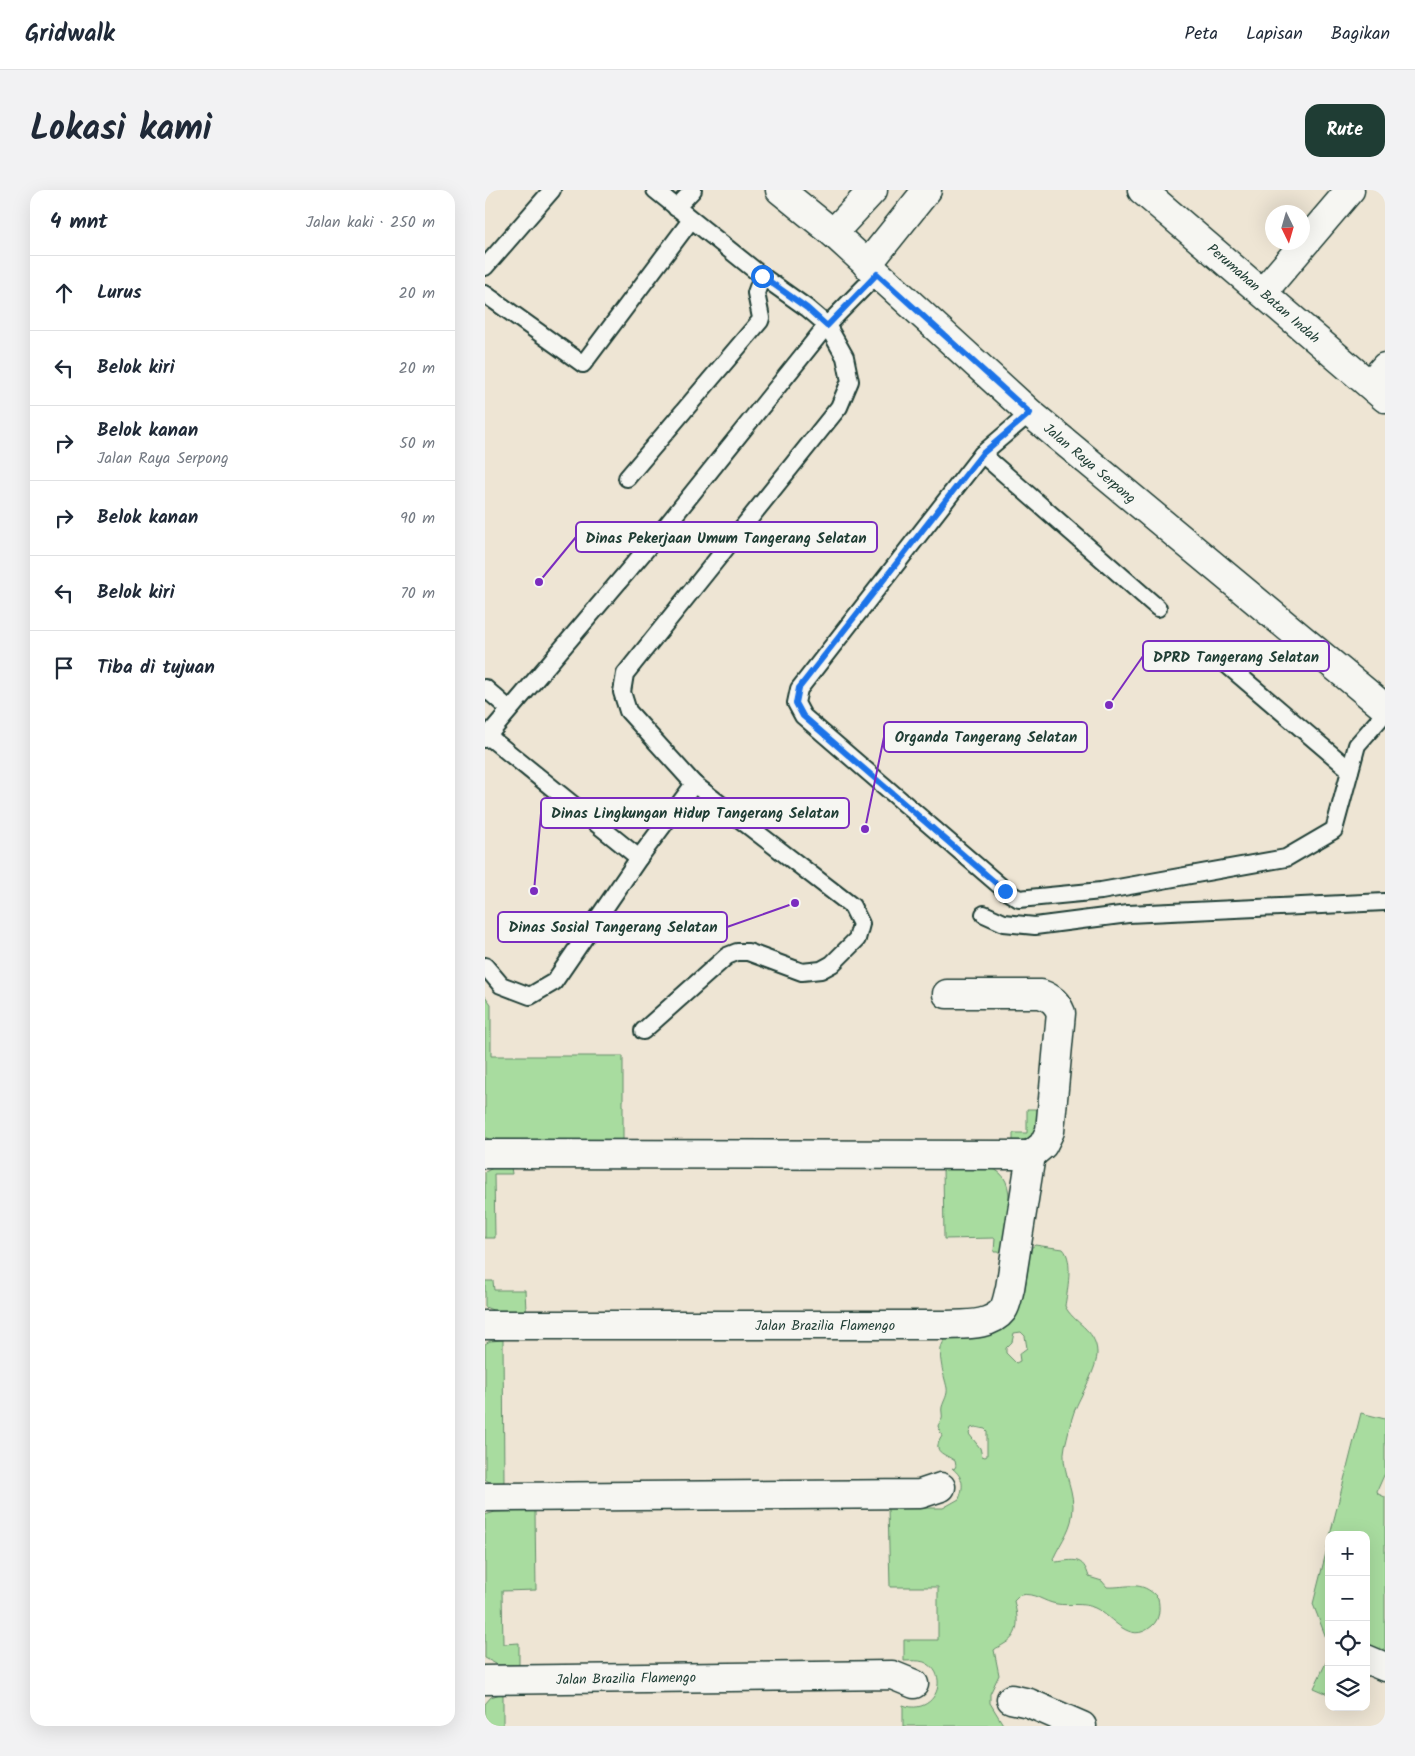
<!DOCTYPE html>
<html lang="id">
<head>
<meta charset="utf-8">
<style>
  :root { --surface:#fff; --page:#f2f2f3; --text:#1f2937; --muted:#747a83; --line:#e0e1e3; --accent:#1f3d34 }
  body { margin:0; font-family:Kalam,sans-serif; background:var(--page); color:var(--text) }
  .controls { position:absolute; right:15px; bottom:15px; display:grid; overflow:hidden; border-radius:10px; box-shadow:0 5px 20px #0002 }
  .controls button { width:45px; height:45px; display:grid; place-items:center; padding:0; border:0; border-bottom:1px solid var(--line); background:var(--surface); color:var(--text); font:25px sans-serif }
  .compass { position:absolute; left:780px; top:15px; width:45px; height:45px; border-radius:50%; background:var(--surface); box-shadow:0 5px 20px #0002; rotate:175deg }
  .stop { position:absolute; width:15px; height:15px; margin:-11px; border:4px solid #1a73e8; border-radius:50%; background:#fff }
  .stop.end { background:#1a73e8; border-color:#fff; box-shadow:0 1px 5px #0008 }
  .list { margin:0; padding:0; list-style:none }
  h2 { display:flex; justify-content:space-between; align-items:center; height:65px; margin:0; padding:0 20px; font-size:21px }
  h2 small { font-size:16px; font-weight:400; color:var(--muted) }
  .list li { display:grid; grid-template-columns:32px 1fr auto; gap:15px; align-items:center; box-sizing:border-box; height:75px; padding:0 20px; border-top:1px solid var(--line) }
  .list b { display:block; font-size:19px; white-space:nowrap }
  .list p { margin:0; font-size:16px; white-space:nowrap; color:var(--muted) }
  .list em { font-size:16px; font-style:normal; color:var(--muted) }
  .icon { flex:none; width:28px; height:28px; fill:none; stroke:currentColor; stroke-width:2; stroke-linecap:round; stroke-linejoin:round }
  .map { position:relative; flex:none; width:900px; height:1536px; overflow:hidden; border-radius:15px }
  header { display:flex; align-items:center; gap:30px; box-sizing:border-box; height:70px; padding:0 25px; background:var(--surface); border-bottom:1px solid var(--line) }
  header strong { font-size:24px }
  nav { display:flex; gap:28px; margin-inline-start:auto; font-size:18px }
  .intro { display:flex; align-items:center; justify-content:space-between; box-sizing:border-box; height:120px; padding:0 30px }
  h1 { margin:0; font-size:35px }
  .button { padding:12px 22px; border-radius:15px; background:var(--accent); color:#fff; font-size:18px; font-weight:700 }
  main { display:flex; gap:30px; padding:0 30px }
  aside { flex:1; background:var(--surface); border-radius:15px; box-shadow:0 5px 20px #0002 }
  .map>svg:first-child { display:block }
</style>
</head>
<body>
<header>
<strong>Gridwalk</strong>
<nav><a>Peta</a><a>Lapisan</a><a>Bagikan</a></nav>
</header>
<div class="intro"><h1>Lokasi kami</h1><a class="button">Rute</a></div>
<main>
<aside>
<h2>4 mnt<small>Jalan kaki · 250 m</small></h2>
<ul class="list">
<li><svg class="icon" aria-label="ahead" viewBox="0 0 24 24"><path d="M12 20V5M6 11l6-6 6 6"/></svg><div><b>Lurus</b></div><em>20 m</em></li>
<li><svg class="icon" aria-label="left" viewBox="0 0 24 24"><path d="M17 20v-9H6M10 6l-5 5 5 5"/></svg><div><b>Belok kiri</b></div><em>20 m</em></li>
<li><svg class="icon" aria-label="right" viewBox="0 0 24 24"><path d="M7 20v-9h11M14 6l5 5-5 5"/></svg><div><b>Belok kanan</b><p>Jalan Raya Serpong</p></div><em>50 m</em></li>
<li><svg class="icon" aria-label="right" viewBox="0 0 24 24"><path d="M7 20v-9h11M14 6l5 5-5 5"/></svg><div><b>Belok kanan</b></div><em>90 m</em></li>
<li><svg class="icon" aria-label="left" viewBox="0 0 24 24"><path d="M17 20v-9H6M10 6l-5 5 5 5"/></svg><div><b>Belok kiri</b></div><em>70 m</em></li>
<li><svg class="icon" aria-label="arrive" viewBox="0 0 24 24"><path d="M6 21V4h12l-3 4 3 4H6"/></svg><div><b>Tiba di tujuan</b></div></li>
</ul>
</aside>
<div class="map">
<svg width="900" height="1536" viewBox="0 0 900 1536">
  <rect width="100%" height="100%" fill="#eee5d4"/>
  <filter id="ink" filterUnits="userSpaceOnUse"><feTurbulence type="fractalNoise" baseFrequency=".02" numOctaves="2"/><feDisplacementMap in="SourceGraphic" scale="10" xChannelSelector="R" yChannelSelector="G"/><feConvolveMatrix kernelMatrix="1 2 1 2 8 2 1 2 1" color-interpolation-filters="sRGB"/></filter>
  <g filter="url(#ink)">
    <g fill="#a8dc9f" stroke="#648c6a" fill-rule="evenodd">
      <path d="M 0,806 L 6,814 L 6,866 L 138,866 L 138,953 L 9,952 L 0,947 Z"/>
      <path d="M 542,919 L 557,919 C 551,939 551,950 528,952 L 528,943 L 542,943 Z"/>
      <path d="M 458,976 C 473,977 491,975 505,978 C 537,986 520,1039 517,1062 L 509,1062 L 510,1048 L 459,1049 Z"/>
      <path d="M 10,977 L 26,977 L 27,984 L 9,984 L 10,1048 L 0,1048 L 0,982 Z"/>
      <path d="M 550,1055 L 578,1059 C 589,1070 582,1102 580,1116 C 588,1133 611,1139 612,1162 C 613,1178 595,1206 589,1222 C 585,1233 583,1245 580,1256 C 575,1276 588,1296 588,1316 C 588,1339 577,1349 568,1369 L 571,1372 C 589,1370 598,1366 604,1387 L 617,1391 L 622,1397 C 643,1398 656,1389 673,1408 C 675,1418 675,1429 667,1436 C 644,1456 628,1426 610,1418 C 598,1412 584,1416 572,1414 C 558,1412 550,1402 535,1405 L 529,1411 C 533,1427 536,1445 519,1454 C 515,1457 512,1457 509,1460 L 514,1485 L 505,1504 L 505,1513 L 519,1536 L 418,1536 L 418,1515 C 450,1527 467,1484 439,1472 C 433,1470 426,1471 419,1471 L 419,1450 L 453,1450 L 453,1397 L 405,1397 L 403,1318 L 458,1318 L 474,1309 C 479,1296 479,1288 467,1278 L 469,1279 L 471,1276 L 470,1271 C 459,1263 446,1263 457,1246 L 453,1236 C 454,1233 456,1231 457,1229 C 458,1225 456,1221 457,1217 C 459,1210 463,1205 462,1198 C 459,1184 449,1158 462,1148 C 478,1147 498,1148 513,1142 C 541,1130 541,1084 546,1058 ZM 536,1142 L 540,1146 L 542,1158 L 534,1164 L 535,1171 L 531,1173 L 521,1163 L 521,1158 L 527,1152 L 529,1143 ZM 490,1237 L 500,1239 L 502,1241 L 502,1266 L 500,1267 L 497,1266 L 495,1258 L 484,1244 L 486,1238 Z"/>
      <path d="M 0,1091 L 8,1091 L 9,1100 L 40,1100 L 41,1121 L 10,1121 L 0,1117 Z"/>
      <path d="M 18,1150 L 19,1294 C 12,1294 6,1294 0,1289 L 0,1154 L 5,1151 Z"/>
      <path d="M 876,1223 L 900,1229 L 900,1283 L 892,1301 L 893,1304 L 900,1307 L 900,1462 L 881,1454 L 881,1345 L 845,1345 Z"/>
      <path d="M 50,1321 L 51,1400 L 17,1401 L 18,1454 L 34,1453 L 34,1475 L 13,1475 L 0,1468 L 0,1325 L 10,1322 Z"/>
      <path d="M 844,1351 L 844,1464 L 840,1445 L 828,1414 Z"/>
      <path d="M 844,1466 L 844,1503 L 843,1504 L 829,1498 Z"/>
      <path d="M 18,1503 L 18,1536 L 0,1536 L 0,1514 L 6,1507 Z"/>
    </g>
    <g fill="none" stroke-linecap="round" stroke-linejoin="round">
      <g stroke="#1f3d34" stroke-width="20">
        <g id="lane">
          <path d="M 191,18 L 208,0"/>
          <path d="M 0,77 L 67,0"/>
          <path d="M 0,104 L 98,174 L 206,30"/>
          <path d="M 545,223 L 497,264 L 314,499 L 311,513 L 318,526 L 521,701 L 534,709 L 616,701 L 801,668 L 849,640 L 872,555 L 900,523"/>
          <path d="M 497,264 L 673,418"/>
          <path d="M 142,288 L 275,131 L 276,128 L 271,103 L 277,86"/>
          <path d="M 735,469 L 865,580"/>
          <path d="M 0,498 L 24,519"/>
          <path d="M 0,549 L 181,336 L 342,135 L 392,84"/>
          <path d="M 154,668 L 209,594 L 143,521 L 137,502 L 140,484 L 354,217 L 365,191 L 360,167 L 342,135 L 322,118 L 277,86 L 170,0"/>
          <path d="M 499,724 L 519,733 L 550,736 L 643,724 L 900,712"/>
          <path d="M 0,776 L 16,795 L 45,806 L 69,792 L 154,668 L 3,546"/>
          <path d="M 158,841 L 242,766 L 252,762 L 263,762 L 317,782 L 336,780 L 347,774 L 372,749 L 376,734 L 367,716 L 209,594"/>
        </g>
      </g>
      <g stroke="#1f3d34" stroke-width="31">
        <g id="street">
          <path d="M 657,0 L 900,208"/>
          <path d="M 348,43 L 388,0"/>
          <path d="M 382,75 L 442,0"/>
          <path d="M 778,102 L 865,0"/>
          <path d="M 885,194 L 900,177"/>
          <path d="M 0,964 L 546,965"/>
          <path d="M 0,1135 L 459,1135 C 478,1134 505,1137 518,1120 C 522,1114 523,1105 525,1098 L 546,965 L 558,955 L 565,941 L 576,823 C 572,813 567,808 556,804 L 462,804"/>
          <path d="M 0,1307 L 435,1304 L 456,1297"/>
          <path d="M 881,1469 L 900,1477"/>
          <path d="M 0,1490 L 407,1485 L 429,1494"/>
          <path d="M 526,1509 L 544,1513 L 597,1536"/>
        </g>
      </g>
      <g stroke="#1f3d34" stroke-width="31">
        <path id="secondary" d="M 295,0 L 348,43 L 545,223 L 900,518"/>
      </g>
      <use href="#lane" stroke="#f6f6f2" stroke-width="16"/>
      <use href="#street" stroke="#f6f6f2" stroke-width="28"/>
      <use href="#secondary" stroke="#f6f6f2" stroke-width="28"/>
    </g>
  </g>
  <g fill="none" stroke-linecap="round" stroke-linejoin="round" filter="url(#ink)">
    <path stroke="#1a73e8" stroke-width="6" d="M 277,86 L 322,118 L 342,136 L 392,84 L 545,223 L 497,264 L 314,498 L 311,513 L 318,526 L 520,701"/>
  </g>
  <g text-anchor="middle" stroke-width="4.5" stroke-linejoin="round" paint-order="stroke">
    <g font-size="14" fill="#1f3d34" stroke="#f6f6f2">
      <text transform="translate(779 103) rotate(41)" y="5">Perumahan Batan Indah</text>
      <text transform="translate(605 273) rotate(40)" y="5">Jalan Raya Serpong</text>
      <text x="340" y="1140">Jalan Brazilia Flamengo</text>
      <text transform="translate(141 1488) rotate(-1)" y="5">Jalan Brazilia Flamengo</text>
    </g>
  </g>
  <path fill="none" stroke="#7b2cbf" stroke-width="2" d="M54 392L91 347M624 515L658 466M380 639L399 547M49 701L56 623M310 713L242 737"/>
  <g fill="#7b2cbf" stroke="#f6f6f2" stroke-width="2">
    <circle cx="54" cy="392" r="5"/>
    <circle cx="624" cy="515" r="5"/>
    <circle cx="380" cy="639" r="5"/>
    <circle cx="49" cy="701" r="5"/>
    <circle cx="310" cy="713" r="5"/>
  </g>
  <g fill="#f6f6f2" stroke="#7b2cbf" stroke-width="2">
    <rect x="91" y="332" width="301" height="30" rx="5"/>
    <rect x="658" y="451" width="186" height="30" rx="5"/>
    <rect x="399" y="532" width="203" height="30" rx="5"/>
    <rect x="56" y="608" width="308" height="30" rx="5"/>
    <rect x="13" y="722" width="229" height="30" rx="5"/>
  </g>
  <g font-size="15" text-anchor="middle" font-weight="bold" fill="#1f3d34">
    <text x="241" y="353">Dinas Pekerjaan Umum Tangerang Selatan</text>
    <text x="751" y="472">DPRD Tangerang Selatan</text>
    <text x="501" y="552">Organda Tangerang Selatan</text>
    <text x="210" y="628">Dinas Lingkungan Hidup Tangerang Selatan</text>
    <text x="128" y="742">Dinas Sosial Tangerang Selatan</text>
  </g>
</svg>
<div class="controls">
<button>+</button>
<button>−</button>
<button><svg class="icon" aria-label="locate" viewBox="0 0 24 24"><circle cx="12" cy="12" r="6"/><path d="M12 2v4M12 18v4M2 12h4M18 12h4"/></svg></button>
<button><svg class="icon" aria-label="layers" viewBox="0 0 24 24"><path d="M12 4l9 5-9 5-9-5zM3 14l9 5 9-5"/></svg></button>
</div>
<svg class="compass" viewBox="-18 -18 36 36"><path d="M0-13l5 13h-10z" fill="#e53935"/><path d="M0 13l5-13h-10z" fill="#747a83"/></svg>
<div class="stop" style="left:277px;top:86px"></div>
<div class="stop end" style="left:520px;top:701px"></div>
</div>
</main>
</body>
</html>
